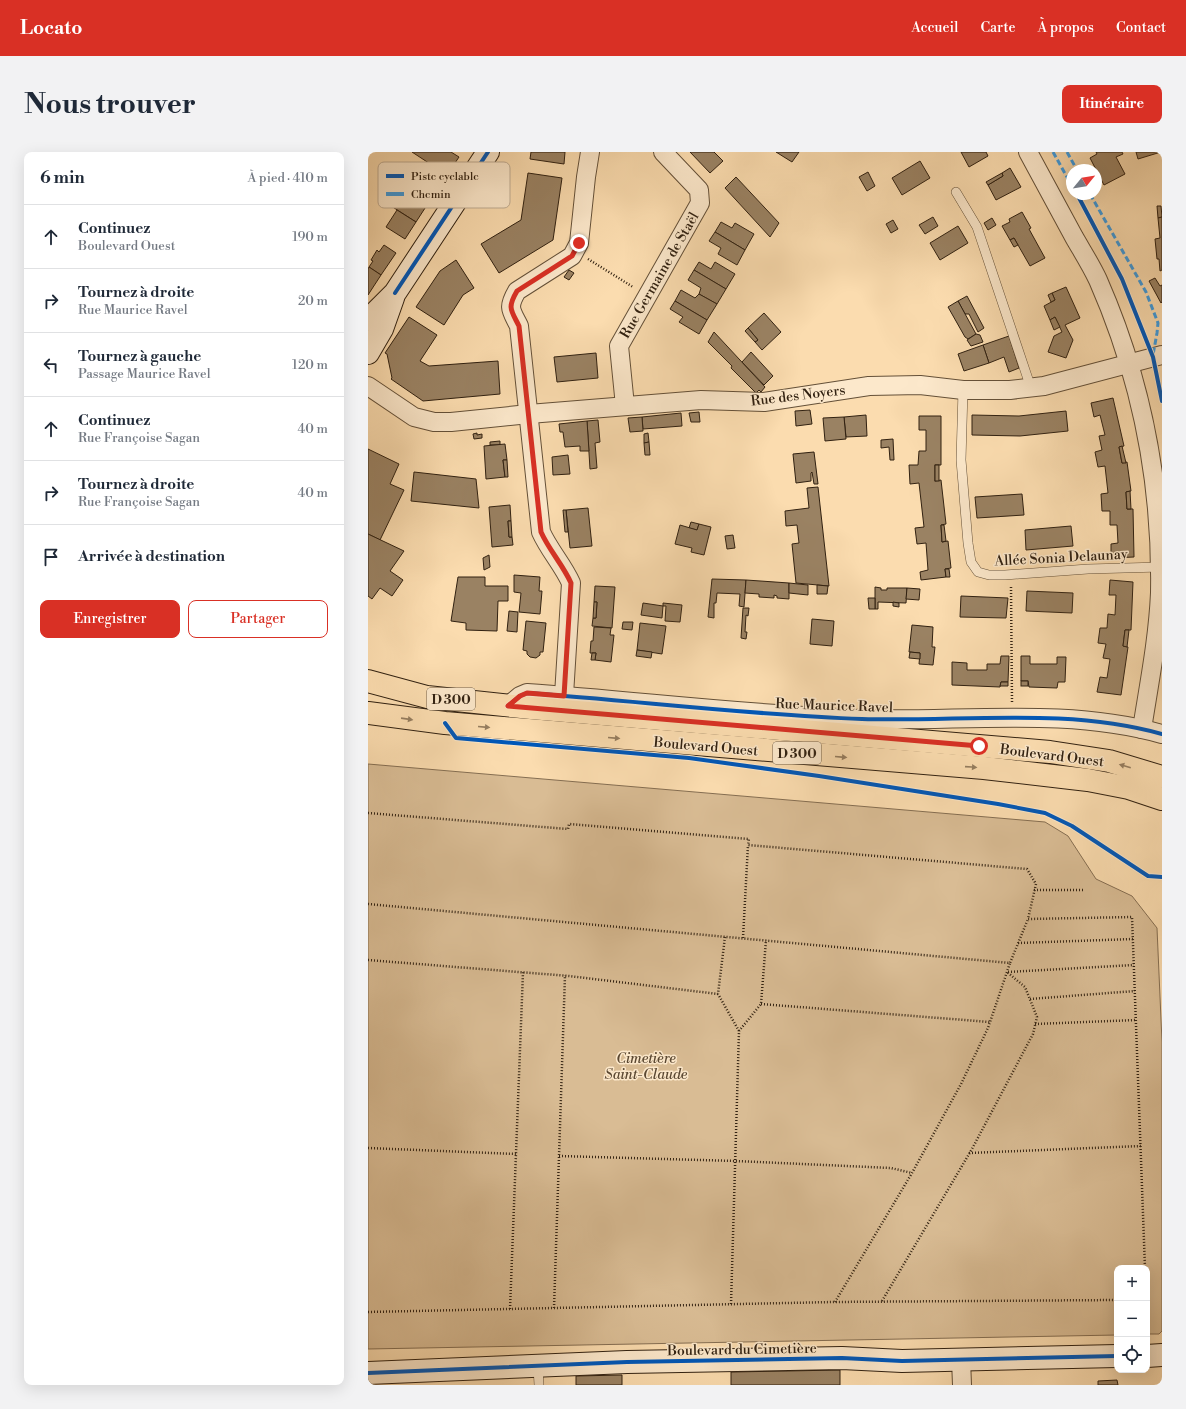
<!DOCTYPE html>
<html lang="fr">
<head>
<meta charset="utf-8">
<style>
  :root { --surface:#fff; --page:#f2f2f3; --text:#1f2937; --muted:#747a83; --line:#e0e1e3; --accent:#d93025 }
  body { margin:0; font-family:"Libre Bodoni",serif; background:var(--page); color:var(--text) }
  .controls { position:absolute; right:12px; bottom:12px; display:grid; overflow:hidden; border-radius:8px; box-shadow:0 4px 16px #0002 }
  .controls button { width:36px; height:36px; display:grid; place-items:center; padding:0; border:0; border-bottom:1px solid var(--line); background:var(--surface); color:var(--text); font:20px sans-serif }
  .compass { position:absolute; left:698px; top:12px; width:36px; height:36px; border-radius:50%; background:var(--surface); box-shadow:0 4px 16px #0002; rotate:60deg }
  .stop { position:absolute; width:12px; height:12px; margin:-9px; border:3px solid #d93025; border-radius:50%; background:#fff }
  .stop.end { background:#d93025; border-color:#fff; box-shadow:0 1px 4px #0008 }
  .list { margin:0; padding:0; list-style:none }
  h2 { display:flex; justify-content:space-between; align-items:center; height:52px; margin:0; padding:0 16px; font-size:17px }
  h2 small { font-size:13px; font-weight:400; color:var(--muted) }
  .list li { display:grid; grid-template-columns:26px 1fr auto; gap:12px; align-items:center; box-sizing:border-box; height:64px; padding:0 16px; border-top:1px solid var(--line) }
  .list b { display:block; font-size:15px; white-space:nowrap }
  .list p { margin:0; font-size:13px; white-space:nowrap; color:var(--muted) }
  .list em { font-size:13px; font-style:normal; color:var(--muted) }
  .actions { display:flex; gap:8px; padding:12px 16px }
  .actions a { flex:1; padding:9px 0; border:1px solid var(--accent); border-radius:8px; text-align:center; font-size:14px; color:var(--accent) }
  .actions .main { background:var(--accent); color:#fff }
  .icon { flex:none; width:22px; height:22px; fill:none; stroke:currentColor; stroke-width:2; stroke-linecap:round; stroke-linejoin:round }
  .map { position:relative; flex:none; width:794px; height:1233px; overflow:hidden; border-radius:8px }
  header { display:flex; align-items:center; gap:24px; box-sizing:border-box; height:56px; padding:0 20px; background:var(--accent); color:#fff }
  header strong { font-size:19px }
  nav { display:flex; gap:22px; margin-inline-start:auto; font-size:14px }
  .intro { display:flex; align-items:center; justify-content:space-between; box-sizing:border-box; height:96px; padding:0 24px }
  h1 { margin:0; font-size:28px }
  .button { padding:10px 18px; border-radius:8px; background:var(--accent); color:#fff; font-size:14px; font-weight:700 }
  main { display:flex; gap:24px; padding:0 24px }
  aside { flex:1; background:var(--surface); border-radius:8px; box-shadow:0 4px 16px #0002 }
  .map>svg:first-child { display:block }
</style>
</head>
<body>
<header>
<strong>Locato</strong>
<nav><a>Accueil</a><a>Carte</a><a>À propos</a><a>Contact</a></nav>
</header>
<div class="intro"><h1>Nous trouver</h1><a class="button">Itinéraire</a></div>
<main>
<aside>
<h2>6 min<small>À pied · 410 m</small></h2>
<ul class="list">
<li><svg class="icon" aria-label="ahead" viewBox="0 0 24 24"><path d="M12 20V5M6 11l6-6 6 6"/></svg><div><b>Continuez</b><p>Boulevard Ouest</p></div><em>190 m</em></li>
<li><svg class="icon" aria-label="right" viewBox="0 0 24 24"><path d="M7 20v-9h11M14 6l5 5-5 5"/></svg><div><b>Tournez à droite</b><p>Rue Maurice Ravel</p></div><em>20 m</em></li>
<li><svg class="icon" aria-label="left" viewBox="0 0 24 24"><path d="M17 20v-9H6M10 6l-5 5 5 5"/></svg><div><b>Tournez à gauche</b><p>Passage Maurice Ravel</p></div><em>120 m</em></li>
<li><svg class="icon" aria-label="ahead" viewBox="0 0 24 24"><path d="M12 20V5M6 11l6-6 6 6"/></svg><div><b>Continuez</b><p>Rue Françoise Sagan</p></div><em>40 m</em></li>
<li><svg class="icon" aria-label="right" viewBox="0 0 24 24"><path d="M7 20v-9h11M14 6l5 5-5 5"/></svg><div><b>Tournez à droite</b><p>Rue Françoise Sagan</p></div><em>40 m</em></li>
<li><svg class="icon" aria-label="arrive" viewBox="0 0 24 24"><path d="M6 21V4h12l-3 4 3 4H6"/></svg><div><b>Arrivée à destination</b></div></li>
</ul>
<div class="actions"><a class="main">Enregistrer</a><a>Partager</a></div>
</aside>
<div class="map">
<svg width="794" height="1233" viewBox="0 0 794 1233">
  <rect width="100%" height="100%" fill="#fbdcaf"/>
  <filter id="stains"><feTurbulence type="fractalNoise" baseFrequency=".005" numOctaves="4"/><feColorMatrix values="0 0 0 0 .2 0 0 0 0 .09 0 0 0 0 .02 0 0 0 .5 -.17"/></filter>
  <radialGradient id="worn" r=".72"><stop offset=".6" stop-color="#630" stop-opacity="0"/><stop offset="1" stop-color="#630" stop-opacity=".3"/></radialGradient>
  <path fill="#d9bc94" stroke="#856e52" d="M 0,612 L 677,670 L 700,684 L 728,727 L 764,744 L 789,776 L 794,890 L 794,1179 L 791,1182 L 779,1182 L 779,1116 L 749,1116 L 749,1183 L 0,1197 Z"/>
  <g fill="#9a8263" stroke="#312111">
    <path d="M 44,0 L 83,0 L 91,5 L 79,23 Z"/>
    <path d="M 163,0 L 197,0 L 196,12 L 162,7 Z"/>
    <path d="M 322,0 L 346,0 L 355,9 L 342,21 Z"/>
    <path d="M 408,0 L 431,0 L 424,10 Z"/>
    <path d="M 593,0 L 618,0 L 620,4 L 601,15 Z"/>
    <path d="M 728,0 L 754,0 L 755,2 L 748,5 L 757,22 L 736,33 L 722,6 L 729,2 Z"/>
    <path d="M 768,0 L 793,0 L 770,7 Z"/>
    <path d="M 552,9 L 562,26 L 534,43 L 524,26 Z"/>
    <path d="M 642,16 L 653,35 L 628,48 L 620,33 L 635,24 L 634,21 Z"/>
    <path d="M 500,20 L 507,34 L 499,39 L 491,25 Z"/>
    <path d="M 160,21 L 194,26 L 185,88 L 131,121 L 113,92 L 153,68 Z"/>
    <path d="M 634,21 L 635,24 L 620,33 L 618,30 Z"/>
    <path d="M 368,25 L 411,71 L 402,85 L 357,36 Z"/>
    <path d="M 41,40 L 59,53 L 48,70 L 20,52 L 27,41 L 36,48 Z"/>
    <path d="M 789,54 L 793,54 L 794,65 L 790,66 Z"/>
    <path d="M 29,58 L 48,70 L 37,87 L 18,75 Z"/>
    <path d="M 654,60 L 663,76 L 661,77 L 677,106 L 662,114 L 646,86 L 642,88 L 634,74 L 642,70 L 641,67 Z"/>
    <path d="M 565,65 L 570,74 L 557,82 L 551,73 Z"/>
    <path d="M 794,65 L 794,118 L 792,119 L 791,107 L 789,107 L 787,87 L 792,86 L 790,66 Z"/>
    <path d="M 624,66 L 628,73 L 620,78 L 616,71 Z"/>
    <path d="M 525,68 L 530,77 L 523,81 L 518,72 Z"/>
    <path d="M 353,70 L 364,76 L 367,71 L 386,82 L 377,98 L 347,80 Z"/>
    <path d="M 590,74 L 600,91 L 572,108 L 562,91 Z"/>
    <path d="M 347,80 L 377,98 L 369,113 L 350,102 L 353,96 L 341,89 Z"/>
    <path d="M 646,86 L 650,93 L 646,95 L 642,88 Z"/>
    <path d="M 16,93 L 28,101 L 13,123 L 1,115 L 5,109 L 3,108 L 9,98 L 11,100 Z"/>
    <path d="M 88,108 L 106,136 L 95,143 L 76,173 L 48,155 L 72,119 Z"/>
    <path d="M 331,110 L 343,117 L 347,110 L 367,122 L 358,137 L 326,118 Z"/>
    <path d="M 1,115 L 13,123 L 0,143 L 0,117 Z"/>
    <path d="M 201,118 L 206,121 L 201,128 L 196,125 Z"/>
    <path d="M 326,118 L 358,137 L 349,152 L 331,142 L 333,136 L 320,128 Z"/>
    <path d="M 787,126 L 792,134 L 794,133 L 794,150 L 793,151 L 781,129 Z"/>
    <path d="M 698,135 L 712,166 L 697,173 L 705,188 L 698,206 L 680,200 L 686,184 L 694,180 L 687,165 L 682,168 L 676,154 L 687,148 L 684,141 Z"/>
    <path d="M 313,138 L 327,146 L 331,142 L 349,152 L 339,168 L 307,149 Z"/>
    <path d="M 684,141 L 687,148 L 683,150 L 680,143 Z"/>
    <path d="M 599,144 L 616,176 L 610,180 L 601,162 L 597,162 L 590,149 Z"/>
    <path d="M 307,149 L 339,168 L 331,182 L 311,170 L 315,165 L 302,157 Z"/>
    <path d="M 590,149 L 608,182 L 600,187 L 597,185 L 580,155 Z"/>
    <path d="M 396,161 L 413,180 L 394,198 L 387,190 L 390,188 L 380,176 Z"/>
    <path d="M 41,165 L 69,183 L 52,209 L 61,214 L 130,209 L 132,242 L 55,249 L 23,227 L 24,226 L 19,202 L 17,201 Z"/>
    <path d="M 687,165 L 692,175 L 686,178 L 682,168 Z"/>
    <path d="M 380,176 L 390,188 L 387,190 L 377,179 Z"/>
    <path d="M 346,180 L 397,235 L 393,240 L 391,238 L 388,241 L 363,216 L 364,214 L 340,190 Z"/>
    <path d="M 608,182 L 612,183 L 615,190 L 603,194 L 599,188 Z"/>
    <path d="M 641,184 L 651,216 L 641,220 L 636,205 L 621,211 L 615,193 Z"/>
    <path d="M 615,193 L 621,211 L 596,219 L 590,202 Z"/>
    <path d="M 383,200 L 405,224 L 396,233 L 374,210 Z"/>
    <path d="M 228,201 L 230,226 L 189,230 L 186,205 Z"/>
    <path d="M 745,246 L 756,294 L 751,295 L 754,311 L 759,310 L 763,339 L 758,340 L 759,357 L 765,357 L 766,405 L 743,406 L 743,392 L 750,391 L 749,373 L 742,373 L 742,359 L 734,359 L 733,342 L 740,341 L 737,314 L 730,315 L 727,300 L 734,298 L 731,284 L 737,283 L 732,263 L 726,265 L 723,251 Z"/>
    <path d="M 442,258 L 444,272 L 428,274 L 427,259 Z"/>
    <path d="M 698,259 L 700,279 L 652,284 L 604,283 L 604,263 L 651,264 Z"/>
    <path d="M 331,260 L 332,270 L 323,270 L 321,261 Z"/>
    <path d="M 313,261 L 314,274 L 275,277 L 274,265 Z"/>
    <path d="M 498,263 L 499,284 L 478,285 L 476,265 Z"/>
    <path d="M 551,264 L 573,264 L 573,313 L 567,313 L 567,329 L 573,328 L 578,372 L 573,373 L 574,390 L 580,389 L 583,416 L 577,417 L 578,425 L 553,428 L 552,420 L 560,418 L 558,391 L 549,392 L 547,376 L 556,375 L 551,331 L 542,332 L 541,313 L 550,313 L 551,299 L 558,299 L 558,278 L 551,278 Z"/>
    <path d="M 274,265 L 275,279 L 262,280 L 260,266 Z"/>
    <path d="M 476,265 L 478,287 L 457,289 L 455,266 Z"/>
    <path d="M 230,268 L 232,290 L 227,291 L 229,316 L 222,317 L 219,269 Z"/>
    <path d="M 219,269 L 221,299 L 212,299 L 212,294 L 197,295 L 195,280 L 192,280 L 191,272 Z"/>
    <path d="M 109,281 L 109,283 L 114,282 L 114,286 L 106,287 L 105,282 Z"/>
    <path d="M 280,281 L 281,290 L 276,291 L 276,282 Z"/>
    <path d="M 525,287 L 526,308 L 522,308 L 521,295 L 513,296 L 513,288 Z"/>
    <path d="M 132,289 L 132,293 L 122,293 L 122,290 Z"/>
    <path d="M 281,290 L 282,303 L 277,303 L 276,291 Z"/>
    <path d="M 137,292 L 139,308 L 135,308 L 137,325 L 118,327 L 116,294 Z"/>
    <path d="M 754,294 L 758,311 L 754,311 L 751,295 Z"/>
    <path d="M 0,297 L 31,312 L 22,332 L 36,338 L 12,388 L 0,382 Z"/>
    <path d="M 446,300 L 450,332 L 446,332 L 444,320 L 443,321 L 443,329 L 428,331 L 425,302 Z"/>
    <path d="M 200,303 L 202,322 L 185,323 L 184,305 Z"/>
    <path d="M 135,308 L 139,308 L 140,325 L 137,325 Z"/>
    <rect x="567" y="313" width="4" height="16"/>
    <path d="M 46,320 L 108,327 L 111,356 L 43,349 Z"/>
    <path d="M 450,335 L 461,434 L 428,431 L 424,392 L 431,391 L 429,373 L 418,374 L 417,359 L 441,356 L 439,336 Z"/>
    <path d="M 762,339 L 763,357 L 759,357 L 758,340 Z"/>
    <path d="M 654,342 L 656,363 L 609,366 L 607,345 Z"/>
    <path d="M 142,353 L 143,369 L 140,369 L 141,385 L 144,385 L 145,393 L 124,395 L 121,355 Z"/>
    <path d="M 220,356 L 224,394 L 202,396 L 198,358 Z"/>
    <path d="M 195,358 L 198,358 L 200,380 L 197,380 Z"/>
    <path d="M 140,369 L 143,369 L 144,385 L 141,385 Z"/>
    <path d="M 323,370 L 331,372 L 329,378 L 321,376 Z"/>
    <path d="M 331,372 L 343,375 L 336,403 L 323,400 L 324,396 L 307,392 L 312,373 L 329,378 Z"/>
    <path d="M 573,373 L 576,373 L 578,389 L 574,390 Z"/>
    <path d="M 703,374 L 705,394 L 658,398 L 657,378 Z"/>
    <path d="M 0,382 L 36,399 L 22,419 L 35,428 L 24,444 L 12,436 L 4,447 L 0,444 Z"/>
    <path d="M 365,383 L 367,396 L 359,397 L 357,384 Z"/>
    <path d="M 121,403 L 122,415 L 116,418 L 115,406 Z"/>
    <path d="M 577,417 L 581,417 L 582,425 L 578,425 Z"/>
    <path d="M 146,423 L 172,425 L 171,439 L 174,439 L 172,462 L 151,460 L 153,441 L 146,440 Z"/>
    <path d="M 90,425 L 117,425 L 117,434 L 140,434 L 140,449 L 130,449 L 129,479 L 98,478 L 98,471 L 83,469 Z"/>
    <path d="M 344,427 L 378,428 L 376,455 L 371,454 L 372,442 L 349,441 L 348,451 L 346,451 L 346,466 L 340,465 Z"/>
    <path d="M 378,428 L 421,431 L 421,447 L 409,446 L 409,444 L 406,443 L 406,446 L 391,445 L 391,442 L 377,441 Z"/>
    <path d="M 742,428 L 765,430 L 763,478 L 757,478 L 755,494 L 760,495 L 753,543 L 729,540 L 732,525 L 739,526 L 742,507 L 735,506 L 738,492 L 730,491 L 732,476 L 739,476 L 740,462 L 747,463 L 748,443 L 741,443 Z"/>
    <path d="M 421,431 L 440,433 L 440,443 L 421,441 Z"/>
    <path d="M 449,433 L 460,434 L 459,442 L 449,442 Z"/>
    <path d="M 227,434 L 247,435 L 244,476 L 224,474 L 225,466 L 228,466 L 229,450 L 226,450 Z"/>
    <path d="M 507,435 L 513,436 L 513,438 L 519,438 L 519,436 L 539,436 L 538,451 L 510,450 L 510,457 L 507,457 Z"/>
    <path d="M 539,436 L 552,437 L 551,448 L 538,447 Z"/>
    <path d="M 659,439 L 705,441 L 704,461 L 658,459 Z"/>
    <path d="M 593,444 L 640,446 L 638,466 L 592,465 Z"/>
    <path d="M 500,446 L 507,446 L 507,457 L 501,457 Z"/>
    <path d="M 226,450 L 229,450 L 228,466 L 225,466 Z"/>
    <path d="M 525,450 L 531,451 L 531,455 L 525,454 Z"/>
    <path d="M 275,451 L 295,454 L 294,466 L 273,463 Z"/>
    <path d="M 295,451 L 314,453 L 312,470 L 297,469 L 298,454 L 295,454 Z"/>
    <path d="M 375,456 L 381,456 L 380,464 L 378,463 L 377,480 L 379,480 L 378,487 L 373,486 Z"/>
    <path d="M 141,459 L 150,460 L 149,480 L 139,479 Z"/>
    <path d="M 444,467 L 466,469 L 464,494 L 442,492 Z"/>
    <path d="M 158,469 L 178,471 L 175,500 L 172,500 L 172,503 L 168,506 L 162,505 L 159,502 L 159,499 L 155,498 Z"/>
    <path d="M 255,470 L 265,470 L 264,478 L 254,477 Z"/>
    <path d="M 272,471 L 298,474 L 294,502 L 269,498 Z"/>
    <path d="M 544,473 L 565,475 L 564,495 L 567,495 L 565,513 L 551,512 L 552,501 L 541,500 Z"/>
    <path d="M 226,475 L 243,476 L 242,483 L 246,483 L 243,510 L 227,508 L 228,501 L 222,501 L 223,489 L 225,489 Z"/>
    <path d="M 757,478 L 761,478 L 759,495 L 755,494 Z"/>
    <path d="M 269,498 L 284,500 L 283,506 L 268,504 Z"/>
    <path d="M 542,500 L 552,501 L 552,507 L 541,506 Z"/>
    <path d="M 224,501 L 228,501 L 227,508 L 223,508 Z"/>
    <path d="M 633,504 L 641,504 L 640,530 L 633,530 L 632,535 L 584,533 L 584,510 L 599,511 L 599,518 L 619,518 L 619,512 L 632,512 Z"/>
    <path d="M 653,504 L 662,504 L 662,512 L 689,512 L 689,505 L 698,505 L 697,530 L 690,530 L 689,536 L 661,535 L 660,529 L 653,529 Z"/>
    <rect x="653" y="529" width="7" height="5"/>
    <path d="M 633,530 L 640,530 L 640,534 L 632,534 Z"/>
    <path d="M 472,1218 L 472,1233 L 363,1233 L 363,1220 Z"/>
    <path d="M 254,1223 L 254,1233 L 208,1233 L 208,1224 Z"/>
    <path d="M 749,1228 L 750,1233 L 730,1233 L 730,1229 Z"/>
  </g>
  <g fill="none" stroke-linecap="round" stroke-linejoin="round">
    <g stroke="#645038" stroke-width="10">
      <g id="lane">
        <path d="M 588,40 L 609,75 L 663,236"/>
        <path d="M 595,238 L 593,308 L 600,391 L 603,410 L 610,420 L 621,423 L 637,423 L 720,417 L 793,415"/>
        <path d="M 170,1214 L 171,1233"/>
      </g>
    </g>
    <g stroke="#645038" stroke-width="20">
      <g id="street">
        <path d="M 660,0 C 675,28 691,57 706,85 C 714,99 723,113 730,128 C 774,228 794,332 792,441 C 790,487 781,532 774,577"/>
        <path d="M 0,234 L 46,265 L 66,270 L 83,270 L 161,262 L 333,248 L 396,250 L 501,234 L 552,233 L 595,238 L 642,238 L 676,234 L 794,203"/>
        <path d="M 257,254 L 251,194 L 332,51 L 331,38 L 295,0"/>
        <path d="M 196,543 L 203,431 C 195,413 181,398 173,380 L 151,174 C 143,158 139,156 149,139 L 204,104 L 211,91 L 218,25 L 222,0"/>
        <path d="M 140,554 L 152,544 L 159,541 C 271,549 382,563 494,567 C 594,570 697,555 794,582"/>
        <path d="M 593,1207 L 594,1233"/>
      </g>
    </g>
    <g stroke="#312111" stroke-width="24">
      <g id="secondary">
        <path d="M 0,168 L 27,141 L 120,0"/>
        <path d="M 0,201 L 14,177 L 25,146"/>
        <path d="M 779,1204 L 794,1203"/>
        <path d="M 0,1221 L 259,1210 L 474,1206 L 534,1209 L 749,1204"/>
      </g>
    </g>
    <g stroke="#312111" stroke-width="24">
      <g id="primary">
        <path d="M 0,529 L 59,545 L 163,556 L 682,600 L 741,609 L 794,625"/>
        <path d="M 0,561 L 77,571 L 616,616 L 720,628 L 761,636 L 794,647"/>
      </g>
    </g>
    <g stroke="#312111" stroke-width="2.5" stroke-dasharray="1 2" stroke-linecap="butt">
      <path d="M 220,107 L 265,135"/>
      <path d="M 643,435 L 644,550"/>
      <path d="M 0,661 L 200,677 L 201,672 L 381,687 L 380,693 L 659,717 L 668,732 L 660,767 L 764,765 L 777,1116"/>
      <path d="M 666,738 L 716,738"/>
      <path d="M 0,752 L 642,811 L 660,767"/>
      <path d="M 357,785 L 350,842 L 371,879"/>
      <path d="M 375,786 L 380,693"/>
      <path d="M 650,791 L 765,787"/>
      <path d="M 0,808 L 201,824 L 350,842"/>
      <path d="M 640,820 L 766,813"/>
      <path d="M 662,847 L 767,839"/>
      <path d="M 393,852 L 622,870"/>
      <path d="M 667,872 L 768,868"/>
      <path d="M 0,996 L 148,1002"/>
      <path d="M 601,1001 L 773,994"/>
      <path d="M 191,1004 L 368,1009 L 523,1016 L 544,1021"/>
      <path d="M 514,1149 L 604,997 L 665,882 L 669,865 L 657,835 L 639,820"/>
      <path d="M 467,1150 L 544,1021 L 593,932 L 620,876 L 642,811"/>
      <path d="M 363,1152 L 371,879 L 393,852 L 398,788"/>
      <path d="M 186,1156 L 197,823"/>
      <path d="M 142,1157 L 155,820"/>
      <path d="M 0,1160 L 465,1150 L 749,1148"/>
    </g>
    <use href="#lane" stroke="#fce8cb" stroke-width="9"/>
    <use href="#street" stroke="#fce8cb" stroke-width="18"/>
    <use href="#secondary" stroke="#fce8cb" stroke-width="22"/>
    <use href="#primary" stroke="#fbdcaf" stroke-width="22"/>
    <g stroke="#3e9bde" stroke-width="3" stroke-dasharray="6 3" stroke-linecap="butt">
      <path d="M 685,0 L 704,34"/>
      <path d="M 699,0 L 709,18"/>
      <path d="M 722,42 L 778,140 L 790,171 L 789,181 L 785,203"/>
    </g>
    <g stroke="#fce8cb" stroke-width="6">
      <g id="cycleway">
        <path d="M 709,42 L 754,127 L 785,205 L 794,249"/>
        <path d="M 27,141 L 120,0"/>
        <path d="M 140,554 L 152,544 L 159,541 C 271,549 382,563 494,567 C 594,570 697,555 794,582"/>
        <path d="M 77,571 L 88,586 L 321,606 L 451,624 L 630,652 L 677,661 L 704,674 L 780,724 L 794,725"/>
        <path d="M 0,1221 L 259,1210 L 474,1206 L 534,1209 L 749,1204"/>
      </g>
    </g>
    <use href="#cycleway" stroke="#0057b8" stroke-width="4"/>
  </g>
  <defs><path id="oneway-solid" d="M-6-.8H1V-3.2L6.5 0L1 3.2V.8H-6Z"/></defs>
  <g fill="#967e60">
    <use href="#oneway-solid" transform="translate(39 567) rotate(8)"/>
    <use href="#oneway-solid" transform="translate(116 575) rotate(5)"/>
    <use href="#oneway-solid" transform="translate(246 586) rotate(5)"/>
    <use href="#oneway-solid" transform="translate(473 605) rotate(5)"/>
    <use href="#oneway-solid" transform="translate(757 614) rotate(-164)"/>
    <use href="#oneway-solid" transform="translate(603 615) rotate(4)"/>
  </g>
  <g fill="none" stroke-linecap="round" stroke-linejoin="round">
    <path stroke="#d93025" stroke-width="5" d="M 211,91 L 204,104 L 149,139 C 139,156 143,158 151,174 L 173,380 C 181,398 195,413 203,431 L 196,544 L 159,541 L 152,544 L 140,554 L 611,594"/>
  </g>
  <g text-anchor="middle" stroke-width="3" stroke-linejoin="round" paint-order="stroke">
    <g fill="#fce8cb" stroke="#6e5d49" stroke-width="1">
      <rect x="59" y="536" width="48" height="22" rx="3"/>
      <rect x="405" y="590" width="48" height="22" rx="3"/>
    </g>
    <g font-size="13" font-weight="bold" fill="#312111">
      <text x="83" y="552">D 300</text>
      <text x="429" y="606">D 300</text>
    </g>
    <g font-size="14" fill="#312111" stroke="#fce8cb">
      <text transform="translate(291 123) rotate(-60)" y="5">Rue Germaine de Staël</text>
      <text transform="translate(430 243) rotate(-7)" y="5">Rue des Noyers</text>
      <text transform="translate(693 405) rotate(-3)" y="5">Allée Sonia Delaunay</text>
      <text transform="translate(466 553) rotate(2)" y="5">Rue Maurice Ravel</text>
      <text transform="translate(338 594) rotate(5)" y="5">Boulevard Ouest</text>
      <text transform="translate(684 603) rotate(7)" y="5">Boulevard Ouest</text>
      <text transform="translate(374 1197) rotate(-1)" y="5">Boulevard du Cimetière</text>
    </g>
    <g font-size="14" font-style="italic" fill="#5b4832" stroke="#fce8cb">
      <text x="278" y="911">Cimetière<tspan x="278" dy="16">Saint-Claude</tspan></text>
    </g>
  </g>
  <rect x="10" y="10" width="132" height="46" rx="6" fill="#fce8cb" stroke="#bfac93" stroke-width="1"/>
  <rect x="18" y="22" width="18" height="4" fill="#0057b8"/>
  <rect x="18" y="40" width="18" height="4" fill="#3e9bde"/>
  <g font-size="11" fill="#312111">
    <text x="43" y="28">Piste cyclable</text>
    <text x="43" y="46">Chemin</text>
  </g>
  <rect width="100%" height="100%" filter="url(#stains)"/>
  <rect width="100%" height="100%" fill="url(#worn)"/>
</svg>
<div class="controls">
<button>+</button>
<button>−</button>
<button><svg class="icon" aria-label="locate" viewBox="0 0 24 24"><circle cx="12" cy="12" r="6"/><path d="M12 2v4M12 18v4M2 12h4M18 12h4"/></svg></button>
</div>
<svg class="compass" viewBox="-18 -18 36 36"><path d="M0-13l5 13h-10z" fill="#e53935"/><path d="M0 13l5-13h-10z" fill="#747a83"/></svg>
<div class="stop" style="left:611px;top:594px"></div>
<div class="stop end" style="left:211px;top:91px"></div>
</div>
</main>
</body>
</html>
